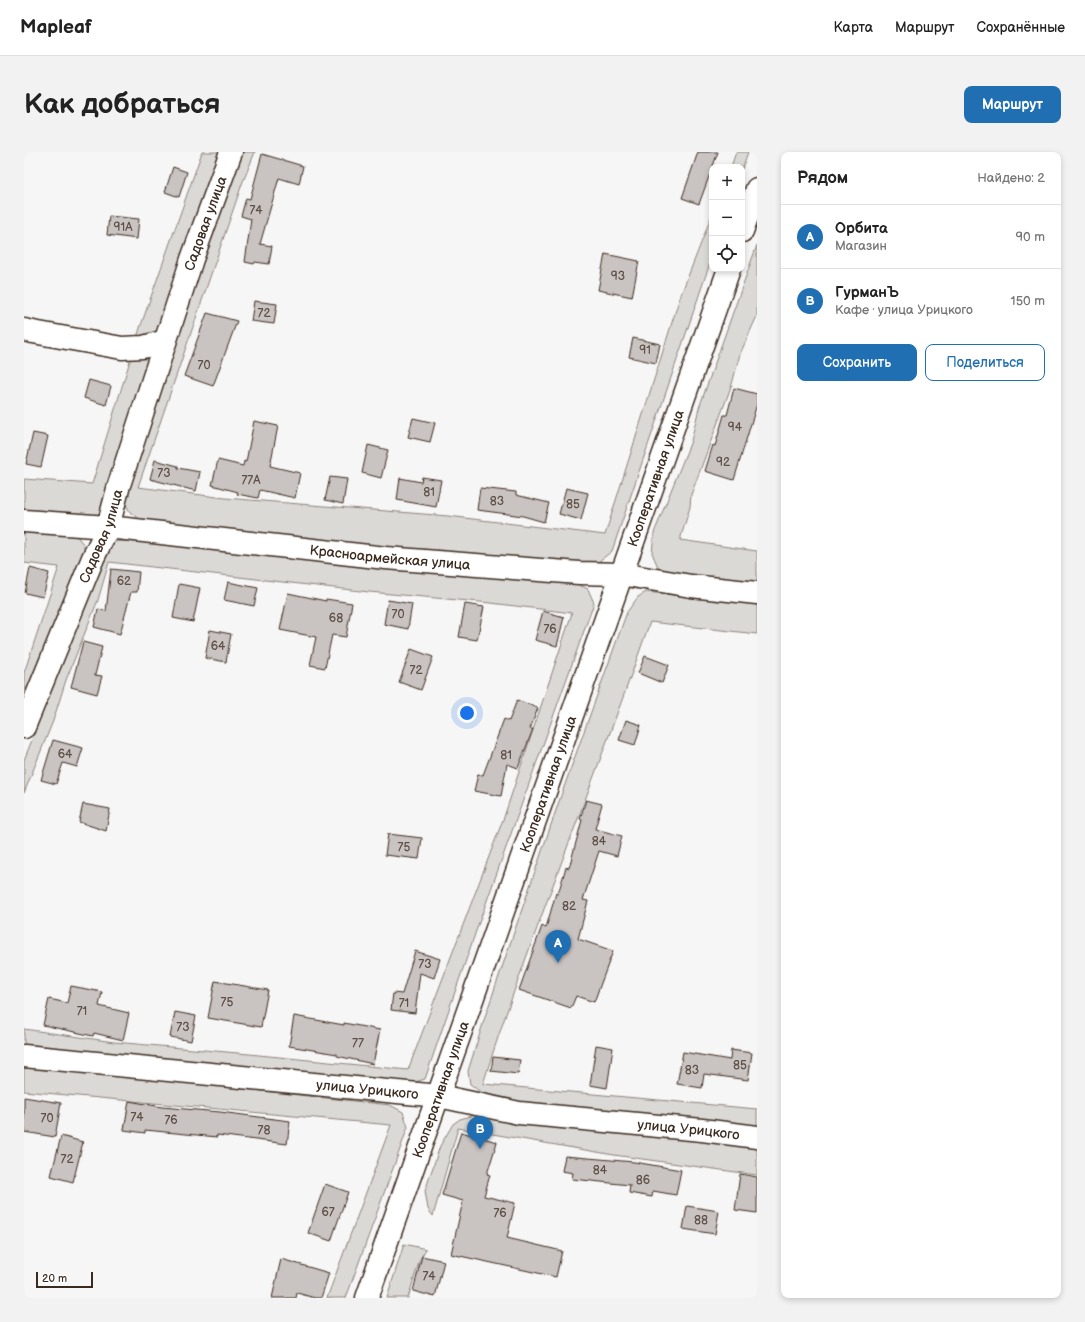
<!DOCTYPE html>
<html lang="ru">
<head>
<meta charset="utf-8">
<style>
  :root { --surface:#fff; --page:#f2f2f2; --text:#222; --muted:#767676; --line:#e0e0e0; --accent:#1f6fb2 }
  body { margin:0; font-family:"Balsamiq Sans",sans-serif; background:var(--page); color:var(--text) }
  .controls { position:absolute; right:12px; top:12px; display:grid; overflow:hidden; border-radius:8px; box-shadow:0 2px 6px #0003 }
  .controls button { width:36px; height:36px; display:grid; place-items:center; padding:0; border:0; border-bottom:1px solid var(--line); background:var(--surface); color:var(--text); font:20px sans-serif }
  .scale { position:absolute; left:12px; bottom:10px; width:57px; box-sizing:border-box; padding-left:4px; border:2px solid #3b2a1e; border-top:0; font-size:11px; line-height:14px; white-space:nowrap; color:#3b2a1e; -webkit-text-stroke:3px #fff; paint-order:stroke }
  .you { position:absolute; left:443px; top:561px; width:14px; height:14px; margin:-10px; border:3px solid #fff; border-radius:50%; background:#1a73e8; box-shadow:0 0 0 6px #1a73e833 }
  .badge { display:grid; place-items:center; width:26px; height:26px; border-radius:50%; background:var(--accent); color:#fff; font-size:13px; font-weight:700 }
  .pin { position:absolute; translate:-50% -33px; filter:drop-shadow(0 1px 2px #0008) }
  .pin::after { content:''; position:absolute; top:21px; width:14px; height:12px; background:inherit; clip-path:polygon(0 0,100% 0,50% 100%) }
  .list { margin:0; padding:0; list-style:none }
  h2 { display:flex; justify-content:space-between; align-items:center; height:52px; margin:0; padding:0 16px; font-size:17px }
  h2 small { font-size:13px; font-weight:400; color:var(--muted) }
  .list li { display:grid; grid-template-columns:26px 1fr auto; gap:12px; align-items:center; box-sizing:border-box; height:64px; padding:0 16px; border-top:1px solid var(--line) }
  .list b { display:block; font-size:15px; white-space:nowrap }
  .list p { margin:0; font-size:13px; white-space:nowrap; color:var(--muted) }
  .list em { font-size:13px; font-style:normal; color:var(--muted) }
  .actions { display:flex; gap:8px; padding:12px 16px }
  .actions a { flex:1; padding:9px 0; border:1px solid var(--accent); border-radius:8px; text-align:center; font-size:14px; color:var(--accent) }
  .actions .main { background:var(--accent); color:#fff }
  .icon { flex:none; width:22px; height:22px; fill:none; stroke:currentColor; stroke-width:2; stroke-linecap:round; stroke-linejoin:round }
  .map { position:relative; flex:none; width:733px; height:1146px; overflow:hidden; border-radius:8px }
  header { display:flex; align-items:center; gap:24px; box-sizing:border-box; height:56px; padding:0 20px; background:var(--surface); border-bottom:1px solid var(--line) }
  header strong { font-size:19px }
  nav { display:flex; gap:22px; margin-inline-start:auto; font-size:14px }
  .intro { display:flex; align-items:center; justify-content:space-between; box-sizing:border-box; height:96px; padding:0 24px }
  h1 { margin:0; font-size:28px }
  .button { padding:10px 18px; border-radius:8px; background:var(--accent); color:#fff; font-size:14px; font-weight:700 }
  main { display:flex; gap:24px; padding:0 24px }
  aside { flex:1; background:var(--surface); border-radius:8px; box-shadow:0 2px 6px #0003 }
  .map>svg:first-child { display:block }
</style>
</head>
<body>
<header>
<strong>Mapleaf</strong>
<nav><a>Карта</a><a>Маршрут</a><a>Сохранённые</a></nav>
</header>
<div class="intro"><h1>Как добраться</h1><a class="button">Маршрут</a></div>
<main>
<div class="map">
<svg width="733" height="1146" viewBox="0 0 733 1146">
  <rect width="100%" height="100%" fill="#f7f6f6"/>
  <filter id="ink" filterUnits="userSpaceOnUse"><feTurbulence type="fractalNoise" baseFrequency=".025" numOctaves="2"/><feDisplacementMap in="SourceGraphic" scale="8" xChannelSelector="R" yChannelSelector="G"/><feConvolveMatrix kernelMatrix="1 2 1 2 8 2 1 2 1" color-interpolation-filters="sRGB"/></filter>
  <g filter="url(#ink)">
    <g fill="#dbd9d6" stroke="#8b827a">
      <path d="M 178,0 L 202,0 L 80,356 L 70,366 L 0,361 L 0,327 L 68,332 L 116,176 Z"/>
      <path d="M 212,0 L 231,0 L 218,32 L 114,335 L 201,346 L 424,364 L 581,383 L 656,145 L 688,63 L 688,105 L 588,399 L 574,410 L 549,412 L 250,386 L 120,370 L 106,360 L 100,349 Z"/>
      <path d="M 712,0 L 724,0 L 718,17 L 718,15 L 707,15 Z"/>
      <path d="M 733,93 L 733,164 L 716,202 L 708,232 L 667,343 L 666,355 L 656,388 L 733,399 L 733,432 L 650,422 L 634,415 L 628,401 L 630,381 L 667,289 L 675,256 Z"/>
      <path d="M 0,377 L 51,382 L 60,393 L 60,412 L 0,549 L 0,521 L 35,415 L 0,411 Z"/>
      <path d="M 103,389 L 553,432 L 564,437 L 570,451 L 452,779 L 401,927 L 388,931 L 0,897 L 0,877 L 90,890 L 225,902 L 384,918 L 480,665 L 548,461 L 467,451 L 345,440 L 85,410 L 74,448 L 42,528 L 29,569 L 0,641 L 0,608 L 10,583 L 26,527 L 83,390 Z"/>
      <path d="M 622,440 L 733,452 L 733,482 L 626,470 C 593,564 558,656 523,749 C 501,809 478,870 459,932 L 733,957 L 733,978 L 471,947 L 459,942 L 446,932 L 444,919 L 463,859 L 539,638 L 603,460 L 614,445 Z"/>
      <path d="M 0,913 L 366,953 L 379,960 L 384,975 L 322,1146 L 303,1146 L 367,973 L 0,939 Z"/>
      <path d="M 451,963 L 571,978 L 733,994 L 733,1023 L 590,1003 L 434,976 L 409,1064 L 404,1057 L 401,1039 L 416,994 L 429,972 L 436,967 Z"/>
      <path d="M 380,1092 L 402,1097 L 396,1107 L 384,1146 L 363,1146 Z"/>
    </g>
    <g fill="#c9c3c1" stroke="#3b2a1e">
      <path d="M 674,0 L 694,0 L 675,52 L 658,46 Z"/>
      <path d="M 238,2 L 279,14 L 275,32 L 255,26 L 236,92 L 248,94 L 245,112 L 231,110 L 230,112 L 221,110 L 227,67 L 217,64 L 222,46 L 226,47 Z"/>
      <path d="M 149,15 L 163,20 L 155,45 L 141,40 Z"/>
      <path d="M 85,64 L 115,67 L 113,87 L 83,83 Z"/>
      <path d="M 581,102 L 615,109 L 608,145 L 574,138 Z"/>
      <path d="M 230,149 L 253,152 L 250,172 L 227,169 Z"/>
      <path d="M 183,161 L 213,169 L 189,234 L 160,224 Z"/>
      <path d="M 609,186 L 636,192 L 632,211 L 605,205 Z"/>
      <path d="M 65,228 L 87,234 L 82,253 L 60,246 Z"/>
      <path d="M 710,236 L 733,242 L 733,252 L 710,328 L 681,319 L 689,293 L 691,294 L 700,263 L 703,263 Z"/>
      <path d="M 389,266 L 411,271 L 406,290 L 384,285 Z"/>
      <path d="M 230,269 L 254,274 L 246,314 L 276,321 L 271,346 L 236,338 L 234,346 L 213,342 L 214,340 L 188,333 L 194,308 L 219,314 L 220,309 L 222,310 Z"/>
      <path d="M 9,281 L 24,284 L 17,315 L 2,312 Z"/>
      <path d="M 344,293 L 364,298 L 357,326 L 338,321 Z"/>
      <path d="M 131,308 L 154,314 L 154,316 L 176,320 L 172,339 L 126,327 Z"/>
      <path d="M 306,325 L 323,327 L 319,352 L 301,348 Z"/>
      <path d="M 398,325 L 417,328 L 412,355 L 373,348 L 376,326 L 397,330 Z"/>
      <path d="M 456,336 L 492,340 L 492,343 L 525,351 L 520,370 L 499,364 L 453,358 Z"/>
      <path d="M 542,336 L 564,341 L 557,368 L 535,362 Z"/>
      <path d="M 6,416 L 25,421 L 19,445 L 1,441 Z"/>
      <path d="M 87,417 L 115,420 L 113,440 L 107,440 L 96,482 L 70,475 L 74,457 L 82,459 Z"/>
      <path d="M 204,430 L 234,436 L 230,454 L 200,448 Z"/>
      <path d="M 155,432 L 176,436 L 169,470 L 149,466 Z"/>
      <path d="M 264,441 L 302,449 L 302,447 L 328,451 L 322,485 L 308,483 L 301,516 L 286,513 L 292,485 L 256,478 Z"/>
      <path d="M 364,448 L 388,452 L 384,477 L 360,472 Z"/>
      <path d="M 441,452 L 460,455 L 453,488 L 435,485 Z"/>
      <path d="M 519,459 L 540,465 L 533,494 L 511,488 Z"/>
      <path d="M 186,478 L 207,482 L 202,510 L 181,506 Z"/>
      <path d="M 59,490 L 78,495 L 71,523 L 78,524 L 73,542 L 47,535 Z"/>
      <path d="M 387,497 L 409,505 L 397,538 L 375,530 Z"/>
      <path d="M 621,504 L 645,513 L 638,531 L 614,521 Z"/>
      <path d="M 493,548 L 514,556 L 506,577 L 509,577 L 494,616 L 483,612 L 477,644 L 450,639 L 454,622 L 459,623 L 480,567 L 485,569 Z"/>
      <path d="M 602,568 L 617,573 L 611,593 L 595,588 Z"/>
      <path d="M 29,588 L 59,596 L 53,615 L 39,611 L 32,632 L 17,628 Z"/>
      <path d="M 562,648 L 578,652 L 571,677 L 598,684 L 593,704 L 575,699 L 559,748 L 564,749 L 554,787 L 589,799 L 570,850 L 552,844 L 547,856 L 495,838 L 518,774 L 522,776 L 532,741 L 534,742 L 542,715 L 545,716 L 558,668 L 556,667 Z"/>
      <path d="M 59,652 L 86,657 L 82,679 L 55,670 Z"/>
      <path d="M 364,682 L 398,686 L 395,707 L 361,703 Z"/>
      <path d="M 391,799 L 416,807 L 410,826 L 396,821 L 391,861 L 367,858 L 369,841 L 378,842 Z"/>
      <path d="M 191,829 L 244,838 L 237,875 L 184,866 Z"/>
      <path d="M 47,834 L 78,840 L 75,854 L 105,861 L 99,888 L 70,881 L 69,884 L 19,873 L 25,847 L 43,851 Z"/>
      <path d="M 151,860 L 172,864 L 167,889 L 146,885 Z"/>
      <path d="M 270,864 L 320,873 L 320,871 L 356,878 L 349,912 L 313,904 L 313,902 L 265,894 Z"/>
      <path d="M 572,893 L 589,896 L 583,936 L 566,933 Z"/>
      <path d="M 707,898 L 728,901 L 724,928 L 680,922 L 678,936 L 653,932 L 659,900 L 706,908 Z"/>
      <path d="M 469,905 L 496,908 L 494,922 L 467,919 Z"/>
      <path d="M 0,945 L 37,951 L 31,985 L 0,980 Z"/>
      <path d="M 105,949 L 138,955 L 196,960 L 266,969 L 263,992 L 193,983 L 193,985 L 121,978 L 121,981 L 100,978 Z"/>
      <path d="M 437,980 L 473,990 L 463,1022 L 466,1023 L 460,1044 L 491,1051 L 483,1086 L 538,1099 L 532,1125 L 427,1102 L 439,1049 L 418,1043 Z"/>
      <path d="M 37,984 L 59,990 L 49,1030 L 27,1024 Z"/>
      <path d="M 541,1004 L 610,1010 L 657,1018 L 652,1043 L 629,1039 L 628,1045 L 605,1041 L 606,1033 L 548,1027 L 549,1021 L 538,1019 Z"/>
      <path d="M 716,1022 L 733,1025 L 733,1061 L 711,1058 Z"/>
      <path d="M 301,1032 L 324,1040 L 307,1089 L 284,1081 Z"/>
      <path d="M 663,1054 L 695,1059 L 691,1082 L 659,1077 Z"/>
      <path d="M 398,1104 L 420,1109 L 411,1145 L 389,1139 Z"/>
      <path d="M 257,1107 L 305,1121 L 297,1146 L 291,1146 L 273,1141 L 272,1146 L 248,1146 Z"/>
    </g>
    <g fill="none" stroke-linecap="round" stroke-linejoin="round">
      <g stroke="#3b2a1e" stroke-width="25">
        <g id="minor">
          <path d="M 718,79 L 733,37"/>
          <path d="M 0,178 L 9,180 L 98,196 L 119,195 L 141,189"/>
          <path id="s1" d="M 0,369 L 84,375 L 362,406 L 555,421 L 597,422 L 667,434 L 733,441"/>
          <path id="s2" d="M 0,575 L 69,406 L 84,375 L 95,333 L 168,107 L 207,0"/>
          <path id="s3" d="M 0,904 L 415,944 L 495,961 L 678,978 L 733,985"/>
          <path id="s4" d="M 343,1146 L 705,117"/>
        </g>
      </g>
      <use href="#minor" stroke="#fff" stroke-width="22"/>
    </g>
  </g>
  <g text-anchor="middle" stroke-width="4" stroke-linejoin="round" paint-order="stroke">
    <g font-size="12" fill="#5e5047">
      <text x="232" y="62">74</text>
      <text x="99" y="79">91А</text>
      <text x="594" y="128">93</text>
      <text x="240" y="165">72</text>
      <text x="621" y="202">91</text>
      <text x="180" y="217">70</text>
      <text x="711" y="279">94</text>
      <text x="699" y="314">92</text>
      <text x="140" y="325">73</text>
      <text x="227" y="332">77А</text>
      <text x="405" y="344">81</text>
      <text x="473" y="353">83</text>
      <text x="549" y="356">85</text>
      <text x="100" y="433">62</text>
      <text x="374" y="466">70</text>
      <text x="312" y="470">68</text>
      <text x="526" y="481">76</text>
      <text x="194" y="498">64</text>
      <text x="392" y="522">72</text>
      <text x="41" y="606">64</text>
      <text x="482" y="607">81</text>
      <text x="575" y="693">84</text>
      <text x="380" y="699">75</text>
      <text x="545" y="758">82</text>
      <text x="401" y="816">73</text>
      <text x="203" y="854">75</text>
      <text x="380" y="855">71</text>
      <text x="58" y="863">71</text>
      <text x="159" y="879">73</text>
      <text x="334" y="895">77</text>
      <text x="716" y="917">85</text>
      <text x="668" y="922">83</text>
      <text x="113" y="969">74</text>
      <text x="23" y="970">70</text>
      <text x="147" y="972">76</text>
      <text x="240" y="982">78</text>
      <text x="43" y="1011">72</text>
      <text x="576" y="1022">84</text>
      <text x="619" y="1032">86</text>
      <text x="304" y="1064">67</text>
      <text x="476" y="1065">76</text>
      <text x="677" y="1072">88</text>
      <text x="405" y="1128">74</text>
    </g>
    <g font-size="14" fill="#3b2a1e" stroke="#fff">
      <text dy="5" stroke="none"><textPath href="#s2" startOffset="536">Садовая улица</textPath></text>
      <text dy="5" stroke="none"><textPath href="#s4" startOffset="869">Кооперативная улица</textPath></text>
      <text dy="5" stroke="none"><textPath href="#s2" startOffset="206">Садовая улица</textPath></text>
      <text dy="5" stroke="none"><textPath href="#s1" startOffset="368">Красноармейская улица</textPath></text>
      <text dy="5" stroke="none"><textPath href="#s4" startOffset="545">Кооперативная улица</textPath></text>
      <text dy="5" stroke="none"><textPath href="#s3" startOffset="345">улица Урицкого</textPath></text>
      <text dy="5" stroke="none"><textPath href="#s4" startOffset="221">Кооперативная улица</textPath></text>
      <text dy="5" stroke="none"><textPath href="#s3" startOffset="669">улица Урицкого</textPath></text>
    </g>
  </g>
</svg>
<div class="controls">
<button>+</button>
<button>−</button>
<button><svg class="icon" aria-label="locate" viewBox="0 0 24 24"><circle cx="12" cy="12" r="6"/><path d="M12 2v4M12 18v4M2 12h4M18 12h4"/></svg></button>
</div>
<div class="scale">20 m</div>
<div class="you"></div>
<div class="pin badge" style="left:534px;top:811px">A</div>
<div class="pin badge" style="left:456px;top:997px">B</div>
</div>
<aside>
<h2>Рядом<small>Найдено: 2</small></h2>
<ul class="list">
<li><span class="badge">A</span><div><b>Орбита</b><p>Магазин</p></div><em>90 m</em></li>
<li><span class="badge">B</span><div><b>ГурманЪ</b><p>Кафе · улица Урицкого</p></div><em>150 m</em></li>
</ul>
<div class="actions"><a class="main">Сохранить</a><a>Поделиться</a></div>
</aside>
</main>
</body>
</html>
